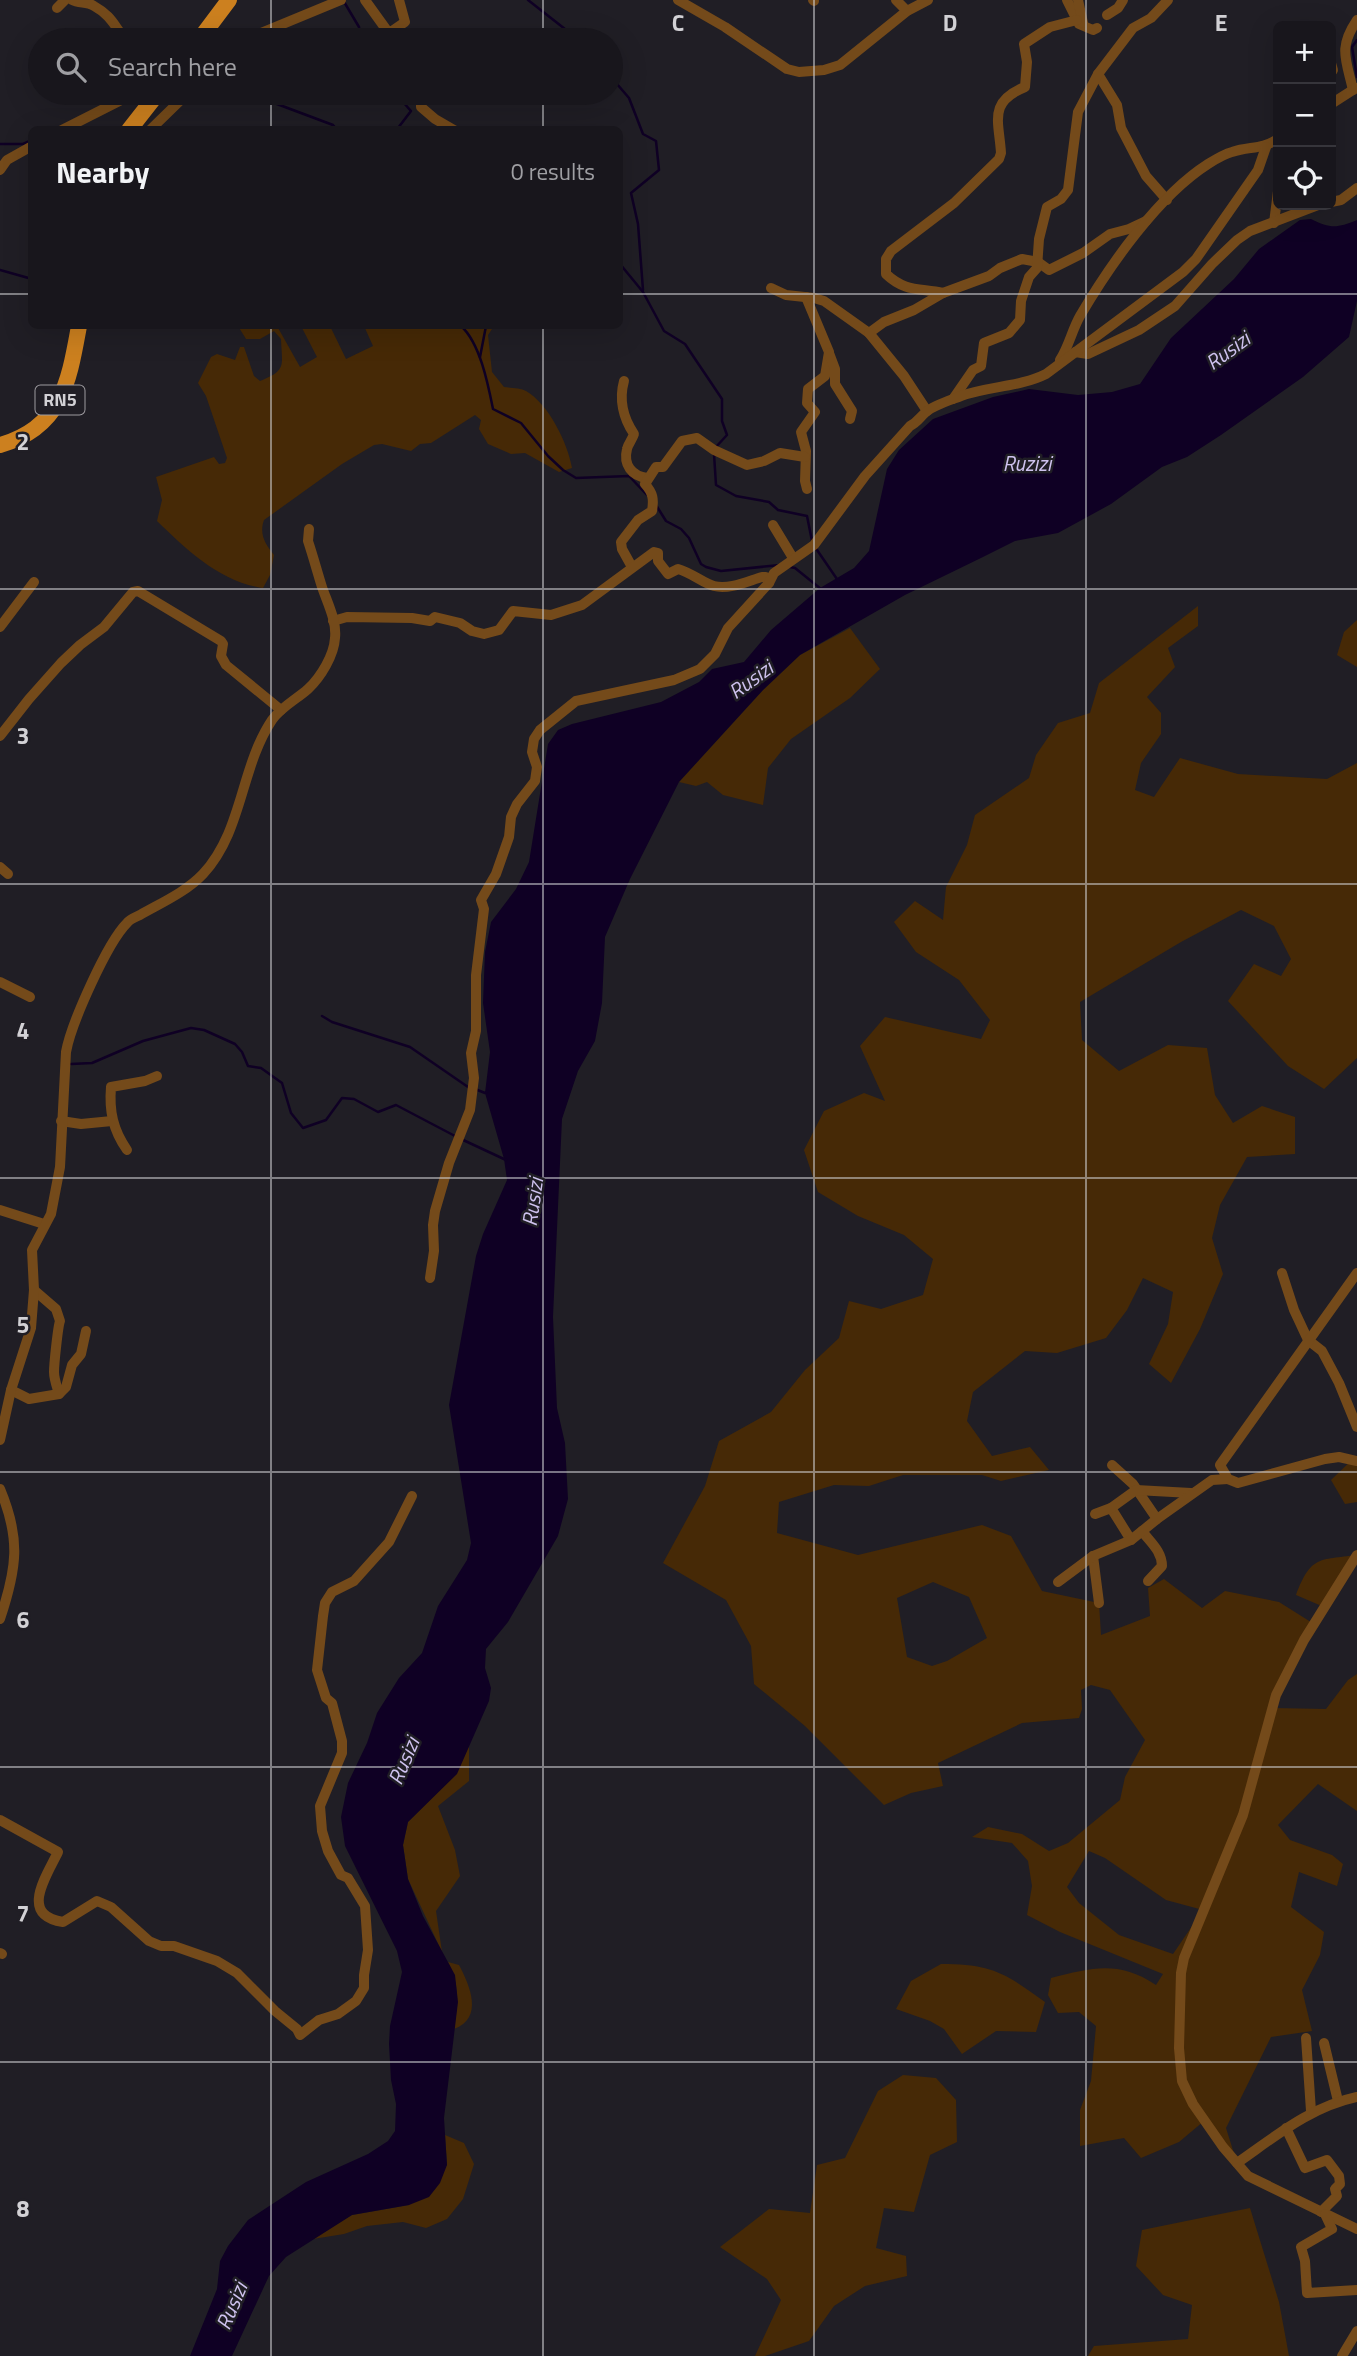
<!DOCTYPE html>
<html lang="en">
<head>
<meta charset="utf-8">
<style>
  :root { --surface:#18161c; --page:#211f25; --text:#f1f3f6; --muted:#9f9fa3; --line:#36353b }
  body { margin:0; font-family:"Titillium Web",sans-serif; background:var(--page); color:var(--text) }
  .controls { position:absolute; right:21px; top:21px; display:grid; overflow:hidden; border-radius:10px; box-shadow:0 7px 28px #0002 }
  .controls button { width:63px; height:63px; display:grid; place-items:center; padding:0; border:0; border-bottom:2px solid var(--line); background:var(--surface); color:var(--text); font:35px sans-serif }
  .list { margin:0; padding:0; list-style:none }
  h2 { display:flex; justify-content:space-between; align-items:center; height:91px; margin:0; padding:0 28px; font-size:30px }
  h2 small { font-size:23px; font-weight:400; color:var(--muted) }
  .icon { flex:none; width:38px; height:38px; fill:none; stroke:currentColor; stroke-width:2; stroke-linecap:round; stroke-linejoin:round }
  .map { position:relative; flex:none; width:1357px; height:2356px; overflow:hidden }
  .search { position:absolute; background:var(--surface); box-shadow:0 7px 28px #0002; left:28px; top:28px; width:595px; height:77px; display:flex; align-items:center; gap:18px; box-sizing:border-box; padding:0 24px; border-radius:38px; color:var(--muted); font-size:26px }
  .panel { position:absolute; background:var(--surface); box-shadow:0 7px 28px #0002; left:28px; top:126px; width:595px; height:203px; border-radius:10px }
  .map>svg:first-child { display:block }
</style>
</head>
<body>
<div class="map">
<svg width="1357" height="2356" viewBox="0 0 1357 2356">
  <rect width="100%" height="100%" fill="#201e25"/>
  <g fill="#462906" fill-rule="evenodd">
    <path d="M 238,326 L 277,326 L 300,367 L 317,357 L 301,326 L 330,326 L 346,359 L 373,346 L 364,326 L 494,326 L 488,335 L 492,372 L 504,387 C 510,388 521,388 526,391 C 549,404 568,444 572,468 L 559,472 L 525,453 L 511,454 L 488,444 L 479,429 L 481,420 L 475,415 L 431,443 L 420,444 L 411,451 L 382,444 L 374,445 L 342,464 L 264,520 C 259,534 265,544 274,555 L 270,575 L 263,588 C 220,582 187,550 157,521 L 162,500 L 156,477 L 214,457 L 219,464 L 225,463 L 227,458 L 206,396 L 198,383 L 211,357 L 217,354 L 235,360 L 240,347 L 244,347 L 254,376 L 260,381 C 287,370 282,366 281,339 L 274,331 L 260,339 L 246,339 Z"/>
    <path d="M 1198,606 L 1198,626 L 1168,648 L 1175,667 L 1147,697 L 1161,713 L 1161,734 L 1141,763 L 1135,790 L 1154,797 L 1180,758 L 1238,774 L 1327,779 L 1357,763 L 1357,1058 L 1324,1089 L 1288,1066 L 1228,1001 L 1254,964 L 1281,976 L 1291,959 L 1274,926 L 1241,910 L 1181,942 L 1080,1002 L 1082,1040 L 1119,1071 L 1168,1045 L 1207,1048 L 1215,1095 L 1233,1123 L 1262,1106 L 1295,1117 L 1295,1154 L 1247,1157 L 1220,1205 L 1212,1238 L 1223,1274 L 1200,1329 L 1171,1383 L 1149,1364 L 1168,1324 L 1173,1292 L 1143,1278 L 1127,1310 L 1106,1338 L 1057,1353 L 1025,1351 L 973,1392 L 967,1421 L 992,1456 L 1030,1447 L 1049,1470 L 1001,1481 L 982,1475 L 903,1475 L 869,1486 L 834,1485 L 779,1502 L 777,1533 L 858,1555 L 982,1525 L 1011,1536 L 1042,1591 L 1099,1603 L 1101,1635 L 1150,1616 L 1148,1588 L 1164,1579 L 1202,1608 L 1225,1591 L 1279,1602 L 1314,1624 L 1272,1708 L 1326,1709 L 1348,1680 L 1357,1674 L 1357,1811 L 1318,1784 L 1278,1825 L 1290,1840 L 1332,1855 L 1343,1864 L 1337,1886 L 1299,1872 L 1291,1907 L 1324,1932 L 1320,1955 L 1302,1990 L 1312,2031 L 1271,2037 L 1226,2128 L 1237,2163 L 1204,2121 L 1179,2142 L 1141,2158 L 1124,2138 L 1080,2146 L 1080,2110 L 1091,2081 L 1096,2026 L 1079,2012 L 1058,2013 L 1048,1995 L 1051,1978 C 1092,1968 1118,1960 1156,1985 L 1163,1974 L 1060,1932 L 1027,1915 L 1032,1886 L 1028,1861 L 1012,1843 L 972,1837 L 988,1827 L 1022,1834 L 1049,1851 L 1068,1843 L 1120,1800 L 1125,1777 L 1145,1740 L 1110,1690 L 1091,1685 L 1081,1690 L 1082,1709 L 1079,1718 L 1022,1723 L 938,1763 L 943,1786 L 911,1793 L 884,1805 L 805,1726 L 754,1684 L 751,1646 L 726,1600 L 663,1563 L 705,1486 L 719,1441 L 771,1412 L 805,1370 L 839,1338 L 849,1301 L 881,1309 L 923,1295 L 933,1259 L 904,1235 L 858,1216 L 818,1192 L 804,1150 L 824,1111 L 864,1093 L 885,1101 L 860,1046 L 885,1017 L 981,1039 L 990,1020 L 959,980 L 916,952 L 894,922 L 915,901 L 943,920 L 946,887 L 967,845 L 975,815 L 1029,778 L 1036,755 L 1058,723 L 1090,713 L 1099,683 ZM 933,1582 L 969,1597 L 987,1638 L 947,1661 L 932,1666 L 907,1657 L 897,1598 ZM 1089,1851 L 1105,1858 L 1166,1900 L 1203,1910 L 1173,1954 L 1119,1935 L 1079,1903 L 1067,1887 Z"/>
    <path d="M 1357,620 L 1357,667 L 1337,655 L 1344,632 Z"/>
    <path d="M 850,628 L 880,669 L 850,698 L 791,739 L 768,768 L 763,805 L 723,795 L 707,782 L 696,786 L 679,782 L 763,690 L 800,655 Z"/>
    <path d="M 1355,1457 L 1357,1458 L 1357,1502 L 1345,1504 L 1331,1480 Z"/>
    <path d="M 1357,1555 L 1324,1607 L 1296,1595 C 1311,1556 1318,1560 1357,1555 Z"/>
    <path d="M 469,1746 L 469,1781 L 438,1806 L 455,1850 L 460,1876 L 436,1911 L 442,1952 L 408,1879 L 403,1845 L 408,1822 L 456,1774 Z"/>
    <path d="M 448,1962 L 459,1965 C 470,1986 484,2018 454,2029 C 458,2005 460,1984 448,1962 Z"/>
    <path d="M 941,1964 C 992,1964 1005,1973 1045,2002 L 1036,2032 L 996,2031 L 962,2054 L 944,2029 L 930,2021 L 896,2009 L 911,1981 Z"/>
    <path d="M 903,2075 L 936,2078 L 956,2100 L 957,2142 L 930,2155 L 914,2212 L 884,2208 L 876,2248 L 906,2256 L 907,2276 L 865,2286 L 834,2306 L 809,2341 L 765,2356 L 755,2356 L 781,2300 L 767,2279 L 720,2247 L 769,2209 L 810,2213 L 817,2165 L 845,2158 L 878,2091 Z"/>
    <path d="M 445,2135 L 464,2143 L 474,2164 L 463,2199 L 447,2219 L 426,2228 L 403,2222 L 367,2226 L 344,2234 L 313,2239 L 352,2215 L 409,2205 L 447,2165 Z"/>
    <path d="M 1250,2208 L 1279,2302 L 1289,2356 L 1088,2356 L 1094,2346 L 1188,2339 L 1192,2305 L 1163,2295 L 1136,2266 L 1142,2230 Z"/>
  </g>
  <path fill="#0f0024" d="M 1311,219 C 1331,229 1337,228 1357,220 L 1357,301 L 1349,337 L 1303,377 L 1221,435 L 1187,457 L 1162,467 L 1111,504 L 1058,533 L 1015,541 L 983,557 L 905,595 L 800,655 L 763,690 L 679,782 L 630,879 L 605,937 L 602,1003 L 595,1041 L 578,1071 L 562,1119 L 553,1317 L 557,1408 L 565,1443 L 568,1499 L 558,1536 L 508,1622 L 486,1649 L 485,1668 L 491,1688 L 489,1701 L 457,1774 L 408,1822 L 403,1845 L 408,1879 L 423,1916 L 455,1975 L 458,2002 L 444,2118 L 447,2165 L 440,2183 L 429,2197 L 409,2205 L 352,2215 L 286,2257 L 269,2276 L 232,2356 L 190,2356 L 217,2289 L 220,2261 L 228,2246 L 248,2220 L 306,2182 L 368,2154 L 388,2141 L 395,2131 L 396,2104 L 391,2080 L 389,2044 L 390,2026 L 402,1972 L 397,1951 L 345,1846 L 341,1817 L 348,1783 L 367,1743 L 377,1713 L 399,1678 L 422,1653 L 438,1606 L 467,1560 L 471,1543 L 449,1405 L 476,1256 L 483,1234 L 507,1180 L 504,1159 L 485,1093 L 490,1052 L 483,1003 L 485,952 L 491,922 L 516,889 L 529,862 L 548,744 L 558,730 L 572,724 L 661,702 L 699,682 L 712,669 L 744,662 L 771,630 L 820,588 L 854,568 L 869,551 L 887,469 L 899,450 L 933,419 L 993,397 L 1029,389 L 1078,395 L 1112,392 L 1140,384 L 1171,338 L 1234,279 L 1259,249 L 1300,220 Z"/>
  <g fill="none" stroke-linecap="round" stroke-linejoin="round">
    <g stroke="#0f0024" stroke-width="2.5">
      <path d="M 343,0 L 359,27 L 361,40"/>
      <path d="M 528,0 L 579,40"/>
      <path d="M 222,40 L 234,40"/>
      <path d="M 1357,40 L 1352,47 L 1357,77"/>
      <path d="M 611,77 L 629,98 L 643,134 L 656,141 L 659,170 L 631,193 L 638,224 L 643,290"/>
      <path d="M 261,93 L 261,98 L 333,125 L 337,130"/>
      <path d="M 395,93 L 411,111 L 398,128 L 400,130"/>
      <path d="M 171,94 L 175,93"/>
      <path d="M 0,144 L 23,144 L 32,140"/>
      <path d="M 620,264 L 643,292 L 664,331 L 685,344 L 722,399 L 722,421 L 727,435 L 715,448"/>
      <path d="M 0,270 L 32,279"/>
      <path d="M 461,326 C 480,343 488,384 493,409 L 521,423 L 548,456 L 563,470 L 576,478 L 629,476 L 647,495"/>
      <path d="M 480,357 L 486,326"/>
      <path d="M 714,454 L 716,485 L 736,496 L 769,502 L 778,510 L 807,516 L 812,541"/>
      <path d="M 656,505 L 666,521 L 681,529 L 689,538 L 701,564 L 706,567 L 721,571 L 780,565"/>
      <path d="M 815,547 L 839,582"/>
      <path d="M 790,567 L 795,568 L 821,589"/>
      <path d="M 322,1016 L 332,1022 L 410,1047 L 468,1087"/>
      <path d="M 71,1064 L 92,1063 L 143,1041 L 191,1028 L 204,1030 L 235,1044 L 242,1052 L 248,1066 L 261,1068 L 282,1083 L 291,1113 L 303,1128 L 326,1120 L 342,1098 L 354,1099 L 378,1112 L 396,1105 L 455,1136"/>
      <path d="M 475,1089 L 485,1093 L 488,1091"/>
      <path d="M 461,1139 L 506,1160"/>
    </g>
    <g stroke="#744a1a" stroke-width="10">
      <path d="M 72,0 C 79,4 87,1 94,6 C 112,16 114,26 126,40"/>
      <path d="M 365,0 L 388,32 L 392,31"/>
      <path d="M 399,0 L 405,22 L 392,31 L 400,40"/>
      <path d="M 678,0 L 725,27 L 787,69 L 799,72 L 824,70 L 840,65 L 907,11 L 928,0"/>
      <path d="M 813,0 L 814,1"/>
      <path d="M 896,0 L 907,11"/>
      <path d="M 1067,0 L 1079,24 L 1093,30 L 1097,28"/>
      <path d="M 1078,0 L 1083,23"/>
      <path d="M 57,8 L 65,0"/>
      <path d="M 1107,15 L 1118,8 L 1123,0"/>
      <path d="M 244,40 L 341,0"/>
      <path d="M 1331,63 L 1333,70 L 1331,73"/>
      <path d="M 1098,74 L 1117,105 L 1121,128 L 1146,176 L 1167,200"/>
      <path d="M 1353,90 C 1346,59 1338,48 1357,20"/>
      <path d="M 429,93 L 421,99 L 421,107 L 435,119 L 454,130"/>
      <path d="M 1331,104 L 1356,88"/>
      <path d="M 62,130 L 135,93"/>
      <path d="M 150,130 L 188,93"/>
      <path d="M 0,170 L 7,160 L 32,146"/>
      <path d="M 1331,202 L 1341,200 L 1357,188"/>
      <path d="M 1274,223 L 1278,191"/>
      <path d="M 771,288 L 786,295 L 814,298 L 824,301 L 869,333 L 884,322 L 914,310 L 943,293 L 989,276 L 1000,268 L 1022,259 L 1038,262 L 1049,270 L 1083,253 L 1110,234 L 1129,229 L 1146,221"/>
      <path d="M 943,293 C 919,288 905,292 886,274 L 886,259 L 891,251 L 954,203 L 999,159 L 1001,153 C 999,121 988,102 1025,87 L 1027,62 L 1024,44 L 1050,27 L 1077,20"/>
      <path d="M 806,297 L 829,352 L 825,376 L 808,389 L 807,403 L 815,412 L 801,432 L 806,451 L 805,481 L 807,489"/>
      <path d="M 869,333 L 904,376 L 927,411"/>
      <path d="M 1075,352 L 1088,354 L 1139,330 L 1175,306 L 1212,264 L 1237,240 L 1250,231 L 1318,205"/>
      <path d="M 829,353 L 835,369 L 835,384 L 852,411 L 850,419"/>
      <path d="M 1060,360 C 1069,346 1072,330 1080,316 C 1110,265 1158,196 1208,164 C 1216,159 1224,154 1232,152 C 1250,146 1261,150 1278,139"/>
      <path d="M 624,381 C 619,399 623,418 634,434 C 632,440 628,444 627,449 C 623,465 632,476 647,478"/>
      <path d="M 953,399 L 973,370 L 981,366 L 984,343 L 1009,333 L 1020,320 L 1021,301 L 1029,277 L 1037,268 L 1039,239 L 1047,207 L 1061,199 L 1068,190 L 1078,112 L 1098,74 L 1133,28 L 1151,18 L 1168,0"/>
      <path d="M 773,525 L 793,558"/>
      <path d="M 632,567 L 622,549 L 621,542 L 638,520 L 652,511 C 654,499 653,493 645,484 L 656,467 L 663,467 L 682,441 L 697,438 L 714,450 L 747,465 L 764,461 L 780,453 L 805,457"/>
      <path d="M 333,621 L 347,617 L 412,618 L 430,621 L 435,617 L 460,623 L 472,631 L 484,634 L 499,630 L 513,611 L 551,615 L 582,605 L 654,552 L 658,553 L 658,561 L 668,574 L 678,569 C 692,573 703,583 714,586 C 729,590 748,581 762,577 L 766,577 L 769,583"/>
      <path d="M 0,627 L 34,582"/>
      <path d="M 0,736 L 29,699 L 61,663 L 80,645 L 104,627 L 133,592 L 138,591 L 221,641 L 223,644 L 221,656 L 226,665 L 281,710"/>
      <path d="M 0,867 L 8,874"/>
      <path d="M 0,982 L 30,997"/>
      <path d="M 61,1121 L 81,1124 L 112,1121"/>
      <path d="M 127,1150 C 113,1130 109,1111 111,1087 L 145,1081 L 157,1076"/>
      <path d="M 0,1210 L 44,1224"/>
      <path d="M 1282,1273 L 1294,1310 L 1308,1340 L 1322,1351 L 1339,1383 L 1357,1427"/>
      <path d="M 1357,1273 L 1220,1465 L 1228,1479 L 1238,1483 L 1325,1459 L 1339,1457 L 1357,1461"/>
      <path d="M 430,1278 L 434,1251 L 433,1225 L 435,1211 L 449,1163 L 470,1110 L 474,1078 L 471,1053 L 476,1031 L 476,975 L 484,909 L 481,900 L 496,874 L 509,837 L 511,817 L 517,804 L 535,781 L 537,767 L 532,752 L 534,739 L 540,730 L 576,701 L 674,680 L 700,669 L 715,654 L 728,628 L 769,583 L 774,573 L 814,545 L 865,476 L 910,426 C 918,422 920,417 926,412 C 934,405 951,400 961,396 C 989,386 1020,387 1046,374 L 1183,272 L 1196,259 L 1258,170 L 1266,147"/>
      <path d="M 34,1290 L 56,1309 L 60,1321 C 58,1326 54,1364 54,1372 C 54,1379 57,1387 59,1394"/>
      <path d="M 11,1390 L 29,1399 L 59,1394 L 66,1387 L 72,1365 L 81,1354 L 86,1331"/>
      <path d="M 0,1440 L 11,1390 L 31,1328 L 34,1290 L 32,1250 L 51,1214 L 60,1167 L 66,1052 C 71,1024 107,943 127,923 C 130,919 136,917 140,915 C 161,903 186,892 203,874 C 243,831 240,768 272,720 C 281,707 297,699 308,689 C 321,677 334,655 335,638 C 337,621 327,602 322,587 C 317,571 313,556 308,541 L 309,529"/>
      <path d="M 1112,1465 L 1133,1484 L 1157,1519"/>
      <path d="M 0,1489 C 21,1539 17,1568 0,1619"/>
      <path d="M 1111,1508 L 1131,1540"/>
      <path d="M 1095,1514 L 1111,1508 L 1136,1490 L 1191,1493"/>
      <path d="M 1142,1531 C 1150,1542 1162,1551 1162,1566 L 1148,1581"/>
      <path d="M 1357,1555 L 1304,1640 L 1276,1695 L 1243,1815 L 1184,1958 L 1181,1973 L 1179,2048 L 1182,2081 L 1193,2104 L 1223,2147 L 1248,2176 L 1357,2229"/>
      <path d="M 1093,1556 L 1099,1603"/>
      <path d="M 1058,1582 L 1093,1556 L 1131,1540 L 1157,1519 L 1212,1480 L 1228,1479"/>
      <path d="M 0,1820 L 58,1852 C 46,1877 19,1915 63,1922 L 97,1901 L 111,1907 L 149,1941 L 161,1946 L 174,1946 L 217,1961 L 237,1973 L 275,2011 L 297,2029 L 300,2035 L 319,2020 L 338,2014 L 356,2001 L 364,1988 L 364,1975 L 368,1950 L 365,1906 L 348,1878 L 341,1875 L 328,1851 L 322,1831 L 320,1806 L 342,1753 L 342,1741 L 332,1703 L 326,1698 L 317,1670 L 323,1616 L 325,1603 L 332,1592 L 354,1581 L 389,1542 L 412,1496"/>
      <path d="M 0,1953 L 2,1954"/>
      <path d="M 1306,2038 L 1311,2111"/>
      <path d="M 1324,2043 L 1338,2101"/>
      <path d="M 1286,2128 L 1305,2168 L 1327,2160 L 1339,2176 L 1340,2184 L 1335,2189 L 1337,2196 L 1321,2212"/>
      <path d="M 1237,2163 C 1276,2136 1310,2107 1357,2097"/>
      <path d="M 1325,2214 L 1332,2229 L 1301,2247 L 1305,2261 L 1307,2293 L 1357,2290"/>
      <path d="M 1342,2356 L 1357,2331"/>
    </g>
    <g stroke="#cc801f" stroke-width="16">
      <path d="M 199,40 L 229,0"/>
      <path d="M 129,130 L 158,93"/>
      <path d="M 0,445 C 62,428 69,381 79,326"/>
    </g>
  </g>
  <path fill="none" stroke="#d2d1d5" stroke-width="2" stroke-opacity="0.55" d="M 271,0 L 271,40M 543,0 L 543,40M 814,0 L 814,2356M 1086,0 L 1086,2356M 271,93 L 271,130M 543,93 L 543,130M 0,294 L 32,294M 620,294 L 1357,294M 271,326 L 271,2356M 543,326 L 543,2356M 0,589 L 1357,589M 0,884 L 1357,884M 0,1178 L 1357,1178M 0,1472 L 1357,1472M 0,1767 L 1357,1767M 0,2062 L 1357,2062"/>
  <g text-anchor="middle" stroke-width="5" stroke-linejoin="round" paint-order="stroke">
    <rect fill="#201e25" stroke="#9d9ba0" stroke-width="2" x="35.5" y="385.5" width="49" height="29" rx="5"/>
    <g font-size="18" font-weight="bold" fill="#d2d1d5">
      <text x="60" y="406">RN5</text>
    </g>
    <g font-size="21" font-style="italic" fill="#cec2ee" stroke="#201e25">
      <text transform="translate(1228 351) rotate(-36)" y="7">Rusizi</text>
      <text x="1027" y="471">Ruzizi</text>
      <text transform="translate(751 680) rotate(-36)" y="7">Rusizi</text>
      <text transform="translate(533 1202) rotate(-82)" y="7">Rusizi</text>
      <text transform="translate(404 1761) rotate(-67)" y="7">Rusizi</text>
      <text transform="translate(232 2306) rotate(-67)" y="7">Rusizi</text>
    </g>
  </g>
  <g font-size="23" text-anchor="middle" font-weight="bold" fill="#d2d1d5" stroke="#201e25" stroke-width="5" stroke-linejoin="round" paint-order="stroke">
    <text x="678" y="31">C</text>
    <text x="950" y="31">D</text>
    <text x="1221" y="31">E</text>
    <text x="23" y="450">2</text>
    <text x="23" y="744">3</text>
    <text x="23" y="1039">4</text>
    <text x="23" y="1333">5</text>
    <text x="23" y="1628">6</text>
    <text x="23" y="1922">7</text>
    <text x="23" y="2217">8</text>
  </g>
</svg>
<div class="controls">
<button>+</button>
<button>−</button>
<button><svg class="icon" aria-label="locate" viewBox="0 0 24 24"><circle cx="12" cy="12" r="6"/><path d="M12 2v4M12 18v4M2 12h4M18 12h4"/></svg></button>
</div>
<div class="search"><svg class="icon" aria-label="search" viewBox="0 0 24 24"><circle cx="10" cy="10" r="6"/><path d="M15 15l6 6"/></svg>Search here</div>
<section class="panel">
<h2>Nearby<small>0 results</small></h2>
<ul class="list">
</ul>
</section>
</div>
</body>
</html>
